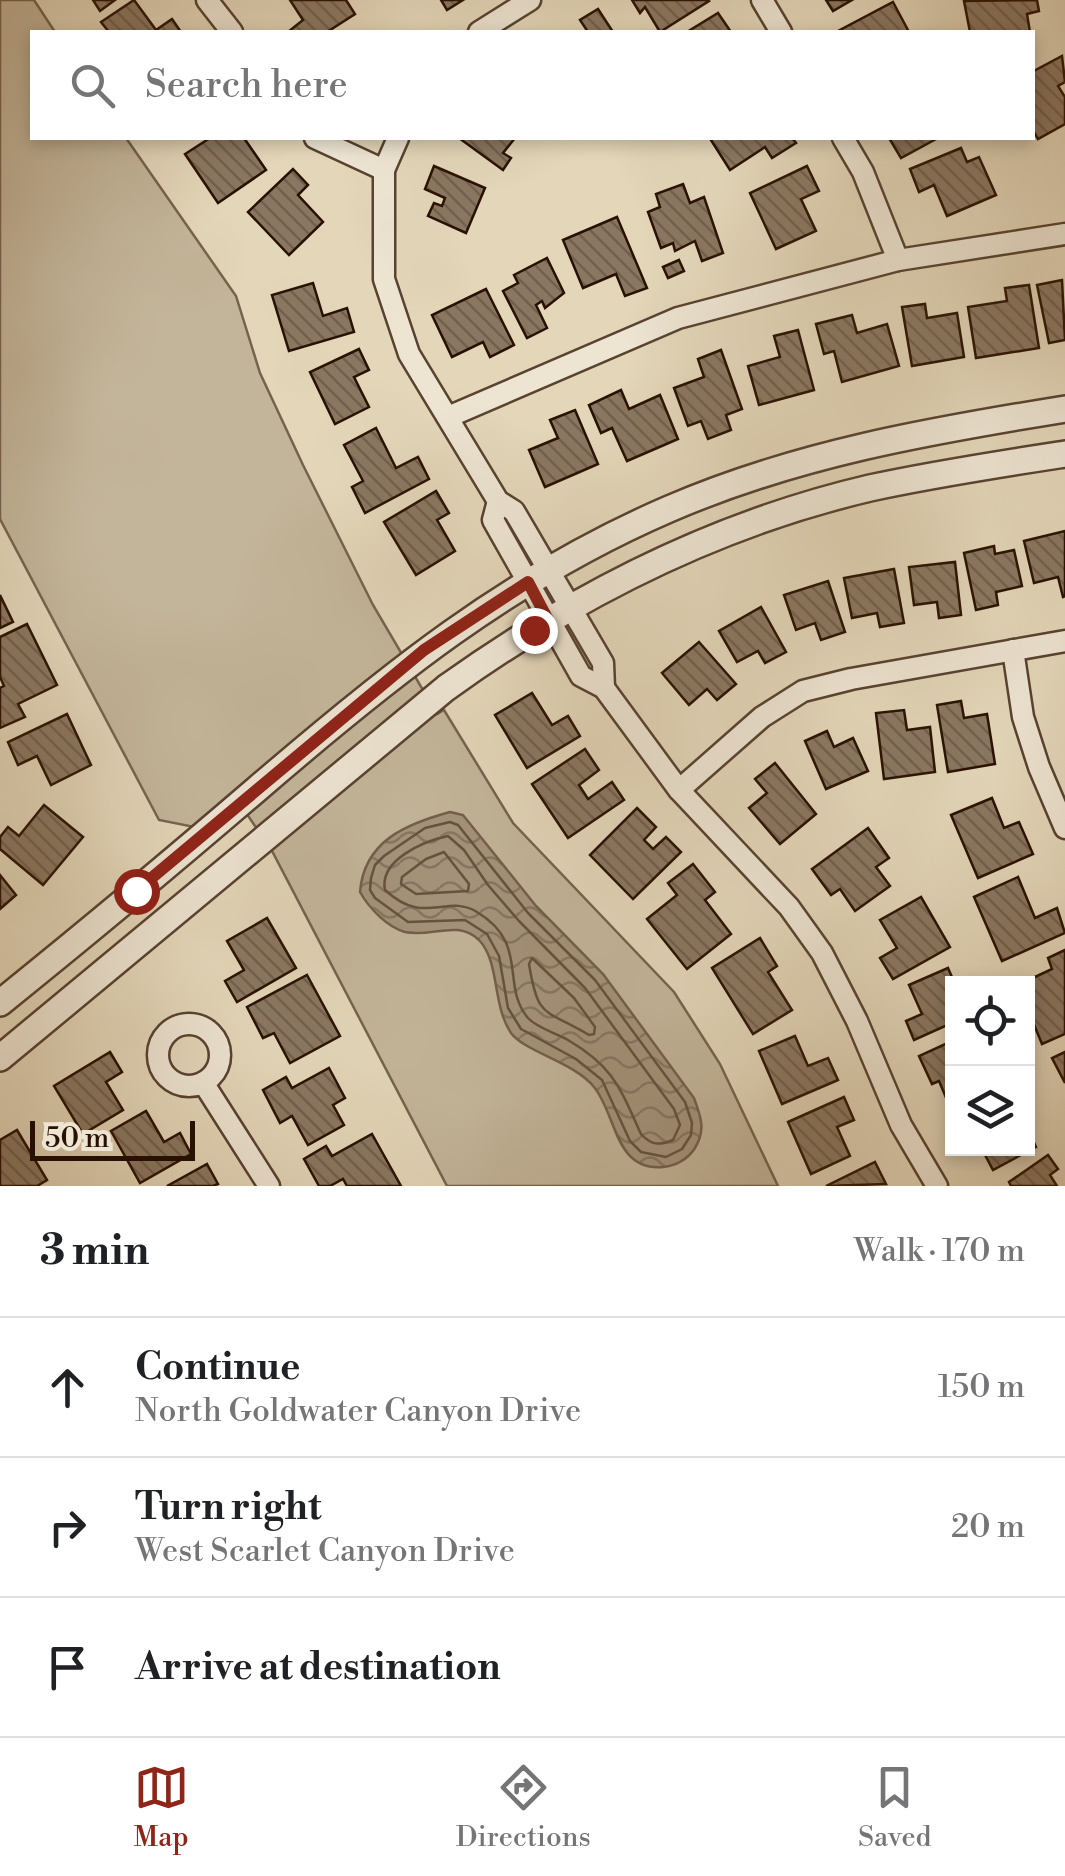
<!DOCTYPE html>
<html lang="en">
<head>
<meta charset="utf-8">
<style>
  :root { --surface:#fff; --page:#f6f6f6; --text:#202124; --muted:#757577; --line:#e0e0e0; --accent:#8f2418 }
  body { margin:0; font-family:"Libre Bodoni",serif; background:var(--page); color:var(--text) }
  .controls { position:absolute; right:30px; bottom:30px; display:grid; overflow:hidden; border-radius:0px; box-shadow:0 5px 15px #0003 }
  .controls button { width:90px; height:90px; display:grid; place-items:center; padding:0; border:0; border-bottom:2px solid var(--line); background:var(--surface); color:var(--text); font:50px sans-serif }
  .scale { position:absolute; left:30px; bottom:25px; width:165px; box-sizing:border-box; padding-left:10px; border:5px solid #291102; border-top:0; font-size:28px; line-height:35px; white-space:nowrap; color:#291102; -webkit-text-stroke:8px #ede4d2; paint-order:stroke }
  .stop { position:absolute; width:30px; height:30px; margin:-22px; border:8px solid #8f2418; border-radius:50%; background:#fff }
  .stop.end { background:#8f2418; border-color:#fff; box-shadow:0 2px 10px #0008 }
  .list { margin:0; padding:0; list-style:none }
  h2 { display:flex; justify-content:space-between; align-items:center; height:130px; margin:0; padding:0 40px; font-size:42px }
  h2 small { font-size:32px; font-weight:400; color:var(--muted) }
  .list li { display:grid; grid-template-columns:65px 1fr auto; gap:30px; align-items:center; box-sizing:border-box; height:140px; padding:0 40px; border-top:2px solid var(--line) }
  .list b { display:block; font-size:38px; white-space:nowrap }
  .list p { margin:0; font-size:32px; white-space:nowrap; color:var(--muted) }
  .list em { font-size:32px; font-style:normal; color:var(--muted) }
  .icon { flex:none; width:55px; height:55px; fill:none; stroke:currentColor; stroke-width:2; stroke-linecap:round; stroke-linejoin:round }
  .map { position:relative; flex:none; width:1065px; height:1186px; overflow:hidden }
  .search { position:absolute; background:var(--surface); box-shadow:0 5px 15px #0003; left:30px; right:30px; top:30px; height:110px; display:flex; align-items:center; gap:25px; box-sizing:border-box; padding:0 35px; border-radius:0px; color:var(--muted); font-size:38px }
  .sheet { height:550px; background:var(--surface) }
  nav { display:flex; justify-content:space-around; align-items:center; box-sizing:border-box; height:140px; border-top:2px solid var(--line); background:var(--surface); font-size:28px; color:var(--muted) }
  nav a { display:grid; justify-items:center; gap:5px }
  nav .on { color:var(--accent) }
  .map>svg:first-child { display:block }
</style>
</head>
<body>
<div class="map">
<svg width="1065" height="1186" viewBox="0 0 1065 1186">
  <defs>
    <pattern id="water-waves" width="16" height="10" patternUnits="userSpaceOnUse" patternTransform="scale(2.5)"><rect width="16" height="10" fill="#a4937b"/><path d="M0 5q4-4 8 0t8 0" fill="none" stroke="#867763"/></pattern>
    <pattern id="building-back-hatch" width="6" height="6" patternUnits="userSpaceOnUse" patternTransform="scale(2.5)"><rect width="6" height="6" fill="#8a7761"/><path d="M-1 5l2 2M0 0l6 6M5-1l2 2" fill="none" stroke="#71604e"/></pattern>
  </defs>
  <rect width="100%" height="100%" fill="#e3d6b9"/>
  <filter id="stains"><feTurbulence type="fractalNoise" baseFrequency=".002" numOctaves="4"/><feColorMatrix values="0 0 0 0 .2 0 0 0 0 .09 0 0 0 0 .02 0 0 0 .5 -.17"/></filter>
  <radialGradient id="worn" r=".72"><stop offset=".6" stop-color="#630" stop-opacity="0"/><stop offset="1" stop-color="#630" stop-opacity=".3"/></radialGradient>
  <path fill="#c3b59a" stroke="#76634e" stroke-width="2.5" d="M 0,0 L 34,0 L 55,32 L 32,32 L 32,138 L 126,138 L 236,296 L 260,373 L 303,465 L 373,605 L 437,714 L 444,710 L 513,823 L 674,992 L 720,1064 L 778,1186 L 447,1186 L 272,851 L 234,795 L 199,828 L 159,820 L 0,519 Z"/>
  <path fill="url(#water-waves)" stroke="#735f4b" stroke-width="2.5" d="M 450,812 L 463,815 L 536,906 L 603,974 L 694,1098 C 701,1117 706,1130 695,1148 C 688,1159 676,1166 663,1167 C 614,1171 617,1115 594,1087 C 574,1062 525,1052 511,1033 C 492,1005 500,962 479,940 C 457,919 431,938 405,932 C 387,927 369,908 360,892 C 364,841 406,824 450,812 Z"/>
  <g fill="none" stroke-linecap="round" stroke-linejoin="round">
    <g stroke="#66523e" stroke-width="2.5">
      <path d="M 450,822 L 458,825 L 528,913 L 595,980 L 685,1102 L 692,1123 L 691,1135 L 682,1149 L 666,1157 L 641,1152 L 630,1141 L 602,1080 L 576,1059 L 521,1029 L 508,1008 L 499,956 L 487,934 L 465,920 L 408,922 L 375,898 L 370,890 L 371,878 L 375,865 L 384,856 L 425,828 Z"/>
      <path d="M 448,836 L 464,850 L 488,885 L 519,921 L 585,988 L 674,1109 L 680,1125 L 673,1140 C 659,1146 651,1145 641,1134 C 620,1088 614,1067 568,1040 C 556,1033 537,1028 528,1018 C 500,985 530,944 477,912 C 446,893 425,927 385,890 C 379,860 424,841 448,836 Z"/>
      <path d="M 444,852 L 469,884 L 468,891 L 416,894 L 401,884 L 402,877 L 426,859 Z"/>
      <path d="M 532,958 L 574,998 L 595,1027 L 594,1034 L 589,1035 C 543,1008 538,1019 529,964 Z"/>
    </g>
  </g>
  <g fill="url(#building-back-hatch)" stroke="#291102" stroke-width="2.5">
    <path d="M 93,0 L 115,0 L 100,11 Z"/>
    <path d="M 134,0 L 156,30 L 172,19 L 181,32 L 109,32 L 101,22 Z"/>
    <path d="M 290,0 L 346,0 L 355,14 L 327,32 L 288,32 L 303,20 Z"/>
    <path d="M 441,0 L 463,0 L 447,10 Z"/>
    <path d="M 632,0 L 708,0 L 709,1 L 660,32 L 645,7 L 640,13 Z"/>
    <path d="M 826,0 L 852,0 L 833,11 Z"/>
    <path d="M 1037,0 L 1039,11 L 1027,14 L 1030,32 L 970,32 L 964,1 Z"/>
    <path d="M 893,2 L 909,32 L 839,32 L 838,31 Z"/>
    <path d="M 598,9 L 613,32 L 588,32 L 580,20 Z"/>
    <path d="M 718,13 L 731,32 L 687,32 Z"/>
    <path d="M 1062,56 L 1065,82 L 1058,86 L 1065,97 L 1065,124 L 1038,139 L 1032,129 L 1032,72 Z"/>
    <path d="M 210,138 L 244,138 L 266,170 L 218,203 L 185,154 Z"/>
    <path d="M 459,138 L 515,138 L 503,153 L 511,158 L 503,170 Z"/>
    <path d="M 714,138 L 792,138 L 796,143 L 772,158 L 765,147 L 730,170 L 711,140 Z"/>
    <path d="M 889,138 L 938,138 L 901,158 Z"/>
    <path d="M 961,148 L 967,162 L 979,157 L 996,195 L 947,216 L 934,185 L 919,192 L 910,169 Z"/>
    <path d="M 434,166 L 485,188 L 466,233 L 428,216 L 434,203 L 442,206 L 445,198 L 425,189 Z"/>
    <path d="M 807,166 L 819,191 L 801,199 L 816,231 L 776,249 L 750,193 Z"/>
    <path d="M 293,169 L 308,185 L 298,195 L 323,222 L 289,255 L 248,212 Z"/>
    <path d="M 683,184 L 690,203 L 704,197 L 723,253 L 702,261 L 695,241 L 675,251 L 673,243 L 661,248 L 648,212 L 660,207 L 656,194 Z"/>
    <path d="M 617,217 L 647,288 L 625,296 L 616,274 L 583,288 L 563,240 Z"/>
    <path d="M 547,258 L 564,293 L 545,308 L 542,301 L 536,305 L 547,328 L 527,338 L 503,291 L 518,283 L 514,275 Z"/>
    <path d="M 679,260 L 684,271 L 668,278 L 663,267 Z"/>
    <path d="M 1062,280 L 1065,340 L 1049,343 L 1037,285 Z"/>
    <path d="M 313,283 L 323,316 L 347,308 L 354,332 L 289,351 L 272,295 Z"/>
    <path d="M 1029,285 L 1039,348 L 976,358 L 968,307 L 1007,301 L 1005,288 Z"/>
    <path d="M 486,289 L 514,345 L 490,357 L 483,342 L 452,357 L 432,315 Z"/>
    <path d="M 925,304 L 927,318 L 957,313 L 964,357 L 912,366 L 902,307 Z"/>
    <path d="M 852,315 L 857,333 L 887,324 L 899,366 L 842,382 L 834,351 L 824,354 L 816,324 Z"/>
    <path d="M 798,330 L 814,390 L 759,405 L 748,366 L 780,357 L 774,336 Z"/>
    <path d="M 359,349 L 369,370 L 354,377 L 369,407 L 335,424 L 310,372 Z"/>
    <path d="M 721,350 L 742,409 L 726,415 L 731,430 L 708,439 L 701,421 L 688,426 L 674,388 L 704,377 L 698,359 Z"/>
    <path d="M 621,390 L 629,409 L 660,395 L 678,439 L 627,461 L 612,428 L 601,433 L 589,405 Z"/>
    <path d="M 575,410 L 598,464 L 545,487 L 529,450 L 558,438 L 550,420 Z"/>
    <path d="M 376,428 L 396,468 L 418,457 L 429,479 L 365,513 L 352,487 L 363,481 L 344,445 Z"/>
    <path d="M 436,491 L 449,513 L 437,520 L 455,551 L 416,575 L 384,522 Z"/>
    <path d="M 1065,531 L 1065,596 L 1063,597 L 1058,577 L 1034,583 L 1024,541 Z"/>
    <path d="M 994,546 L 995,554 L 1014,550 L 1022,586 L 996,592 L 998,605 L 976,610 L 964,553 Z"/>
    <path d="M 955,562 L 961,615 L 939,618 L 937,602 L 914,605 L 909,567 Z"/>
    <path d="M 894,569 L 904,623 L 880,627 L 877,613 L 852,618 L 844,578 Z"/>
    <path d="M 828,581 L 845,632 L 821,640 L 815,623 L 796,630 L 784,595 Z"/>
    <path d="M 0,595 L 13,622 L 0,628 Z"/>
    <path d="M 761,607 L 786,652 L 765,663 L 758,651 L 737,662 L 719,631 Z"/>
    <path d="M 27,624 L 57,685 L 18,704 L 25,717 L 0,728 L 0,688 L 4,686 L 0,677 L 0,637 Z"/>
    <path d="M 699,642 L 736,684 L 717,700 L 707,689 L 689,705 L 662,673 Z"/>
    <path d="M 532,693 L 552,725 L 568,716 L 580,736 L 527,768 L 495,715 Z"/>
    <path d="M 961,701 L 964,718 L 987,714 L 995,764 L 948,772 L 937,705 Z"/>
    <path d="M 904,710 L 907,730 L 930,727 L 935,772 L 884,779 L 876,713 Z"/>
    <path d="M 67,714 L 91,765 L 51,785 L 37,756 L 18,765 L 8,742 Z"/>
    <path d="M 827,731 L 834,747 L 853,738 L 868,771 L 826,789 L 805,741 Z"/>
    <path d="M 585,749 L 599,770 L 579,785 L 588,799 L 612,782 L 624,800 L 568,838 L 532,784 Z"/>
    <path d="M 775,763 L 816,814 L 780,844 L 749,808 L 767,793 L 755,779 Z"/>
    <path d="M 992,798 L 1004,828 L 1019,822 L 1033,854 L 978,878 L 951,815 Z"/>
    <path d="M 44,805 L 83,837 L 43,885 L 0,849 L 0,837 L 8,827 L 19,836 Z"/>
    <path d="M 637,808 L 656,827 L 644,840 L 653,849 L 666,837 L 681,852 L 633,899 L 590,855 Z"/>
    <path d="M 868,828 L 889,858 L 876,867 L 890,886 L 855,911 L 840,889 L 831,895 L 812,869 Z"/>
    <path d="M 693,864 L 715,892 L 705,900 L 731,934 L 687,969 L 647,919 L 677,895 L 668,883 Z"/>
    <path d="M 0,875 L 16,895 L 0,909 Z"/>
    <path d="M 1018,877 L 1035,918 L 1057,908 L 1065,933 L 1002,961 L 974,897 Z"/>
    <path d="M 921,897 L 950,947 L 893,979 L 880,958 L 897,948 L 880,920 Z"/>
    <path d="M 267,918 L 296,968 L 237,1002 L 225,981 L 244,970 L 227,941 Z"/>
    <path d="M 760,938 L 777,966 L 768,972 L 792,1010 L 753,1034 L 712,968 Z"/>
    <path d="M 1065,950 L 1065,1034 L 1042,1044 L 1028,1010 L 1028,984 L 1020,984 L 1052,969 L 1048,958 Z"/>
    <path d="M 948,968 L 955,984 L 952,1023 L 914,1040 L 906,1021 L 922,1014 L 909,985 Z"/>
    <path d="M 307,975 L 340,1036 L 290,1063 L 274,1033 L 263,1038 L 247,1007 Z"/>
    <path d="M 795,1036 L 808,1066 L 828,1058 L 838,1080 L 782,1104 L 759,1051 Z"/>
    <path d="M 952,1041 L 952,1106 L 950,1107 L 939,1081 L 932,1084 L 919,1056 Z"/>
    <path d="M 110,1052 L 122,1072 L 106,1082 L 123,1110 L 83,1134 L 54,1086 Z"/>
    <path d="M 1065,1052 L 1065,1083 L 1052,1058 Z"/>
    <path d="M 329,1068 L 345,1098 L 333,1105 L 344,1125 L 308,1145 L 292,1116 L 280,1123 L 263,1090 L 286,1077 L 292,1088 Z"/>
    <path d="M 844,1097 L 854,1120 L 837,1127 L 850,1156 L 811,1174 L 788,1122 Z"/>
    <path d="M 146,1111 L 164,1142 L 180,1133 L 191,1154 L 140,1183 L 111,1131 Z"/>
    <path d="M 17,1130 L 47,1180 L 37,1186 L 0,1186 L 0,1140 Z"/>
    <path d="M 1028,1130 L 1036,1147 L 993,1170 L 984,1153 L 989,1148 L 1028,1148 Z"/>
    <path d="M 372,1134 L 401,1186 L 347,1186 L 343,1179 L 330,1186 L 319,1186 L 304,1159 L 326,1146 L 332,1156 Z"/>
    <path d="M 1048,1155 L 1058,1169 L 1050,1175 L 1057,1186 L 1011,1186 L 1009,1182 Z"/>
    <path d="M 875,1162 L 886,1184 L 826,1186 Z"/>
    <path d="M 207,1164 L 218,1184 L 213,1186 L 167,1186 Z"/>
  </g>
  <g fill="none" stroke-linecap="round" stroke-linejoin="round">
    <g stroke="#584230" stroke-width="25">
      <g id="minor">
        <path d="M 207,0 L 232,32"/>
        <path d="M 762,0 L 781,32"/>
        <path d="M 479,32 L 530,0"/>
        <path d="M 315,138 L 384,170"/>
        <path d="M 398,138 L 384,170 L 384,279 L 409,354 L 498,501 L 514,511 L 603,663 L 604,688"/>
        <path d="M 843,138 L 863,172 L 898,260"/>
        <path d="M 448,417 L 678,318 L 898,260 L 1065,234"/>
        <path d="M 498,501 L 493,520 L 581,676 L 604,688 L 679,790 L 789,907 L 822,953 L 857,1021 L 901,1125 L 937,1186"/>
        <path d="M 1013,650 L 1023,717 L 1039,767 L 1065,828"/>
        <path d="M 679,790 L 762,717 L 803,691 L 851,679 L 1065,641"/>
        <circle cx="189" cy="1055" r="31"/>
        <path d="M 204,1084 L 269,1186"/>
      </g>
    </g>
    <g stroke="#584230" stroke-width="30">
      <g id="tertiary">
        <path d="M 0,1003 C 87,933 172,862 257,789 C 387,677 509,578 669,509 C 796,454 929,431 1065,409"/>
        <path d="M 0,1058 L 446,688 C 574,596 716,524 870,488 C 934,474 1000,464 1065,454"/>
      </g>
    </g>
    <use href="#minor" stroke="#ede4d2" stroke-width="20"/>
    <use href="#tertiary" stroke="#ede4d2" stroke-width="25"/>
  </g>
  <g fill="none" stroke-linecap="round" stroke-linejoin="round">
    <path stroke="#8f2418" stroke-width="12" d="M 136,891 L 424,650 L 528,582 L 548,620 L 534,630"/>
  </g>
  <rect width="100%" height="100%" filter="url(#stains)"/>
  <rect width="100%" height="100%" fill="url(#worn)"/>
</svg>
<div class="controls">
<button><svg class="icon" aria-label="locate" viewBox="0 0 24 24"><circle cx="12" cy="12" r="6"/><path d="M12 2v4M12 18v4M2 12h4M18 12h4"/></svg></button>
<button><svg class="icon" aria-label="layers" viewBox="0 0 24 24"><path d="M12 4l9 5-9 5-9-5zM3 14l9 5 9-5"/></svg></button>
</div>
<div class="scale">50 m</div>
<div class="stop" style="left:136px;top:891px"></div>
<div class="stop end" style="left:534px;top:630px"></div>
<div class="search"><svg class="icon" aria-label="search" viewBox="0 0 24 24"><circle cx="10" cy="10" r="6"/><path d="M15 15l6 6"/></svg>Search here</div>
</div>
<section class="sheet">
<h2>3 min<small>Walk · 170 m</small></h2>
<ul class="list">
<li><svg class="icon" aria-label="ahead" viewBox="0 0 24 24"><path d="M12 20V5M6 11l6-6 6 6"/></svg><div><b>Continue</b><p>North Goldwater Canyon Drive</p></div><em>150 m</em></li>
<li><svg class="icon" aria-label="right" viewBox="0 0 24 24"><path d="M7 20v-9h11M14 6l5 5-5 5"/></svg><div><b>Turn right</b><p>West Scarlet Canyon Drive</p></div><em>20 m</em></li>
<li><svg class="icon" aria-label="arrive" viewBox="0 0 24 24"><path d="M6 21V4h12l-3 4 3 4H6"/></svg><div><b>Arrive at destination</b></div></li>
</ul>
</section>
<nav>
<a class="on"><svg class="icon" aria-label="map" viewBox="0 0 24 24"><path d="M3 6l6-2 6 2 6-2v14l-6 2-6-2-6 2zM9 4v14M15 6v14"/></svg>Map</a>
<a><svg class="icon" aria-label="directions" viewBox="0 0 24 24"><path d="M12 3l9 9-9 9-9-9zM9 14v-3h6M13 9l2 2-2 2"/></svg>Directions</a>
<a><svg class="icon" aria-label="saved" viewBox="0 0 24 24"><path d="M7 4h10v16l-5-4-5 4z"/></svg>Saved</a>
</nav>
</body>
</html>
